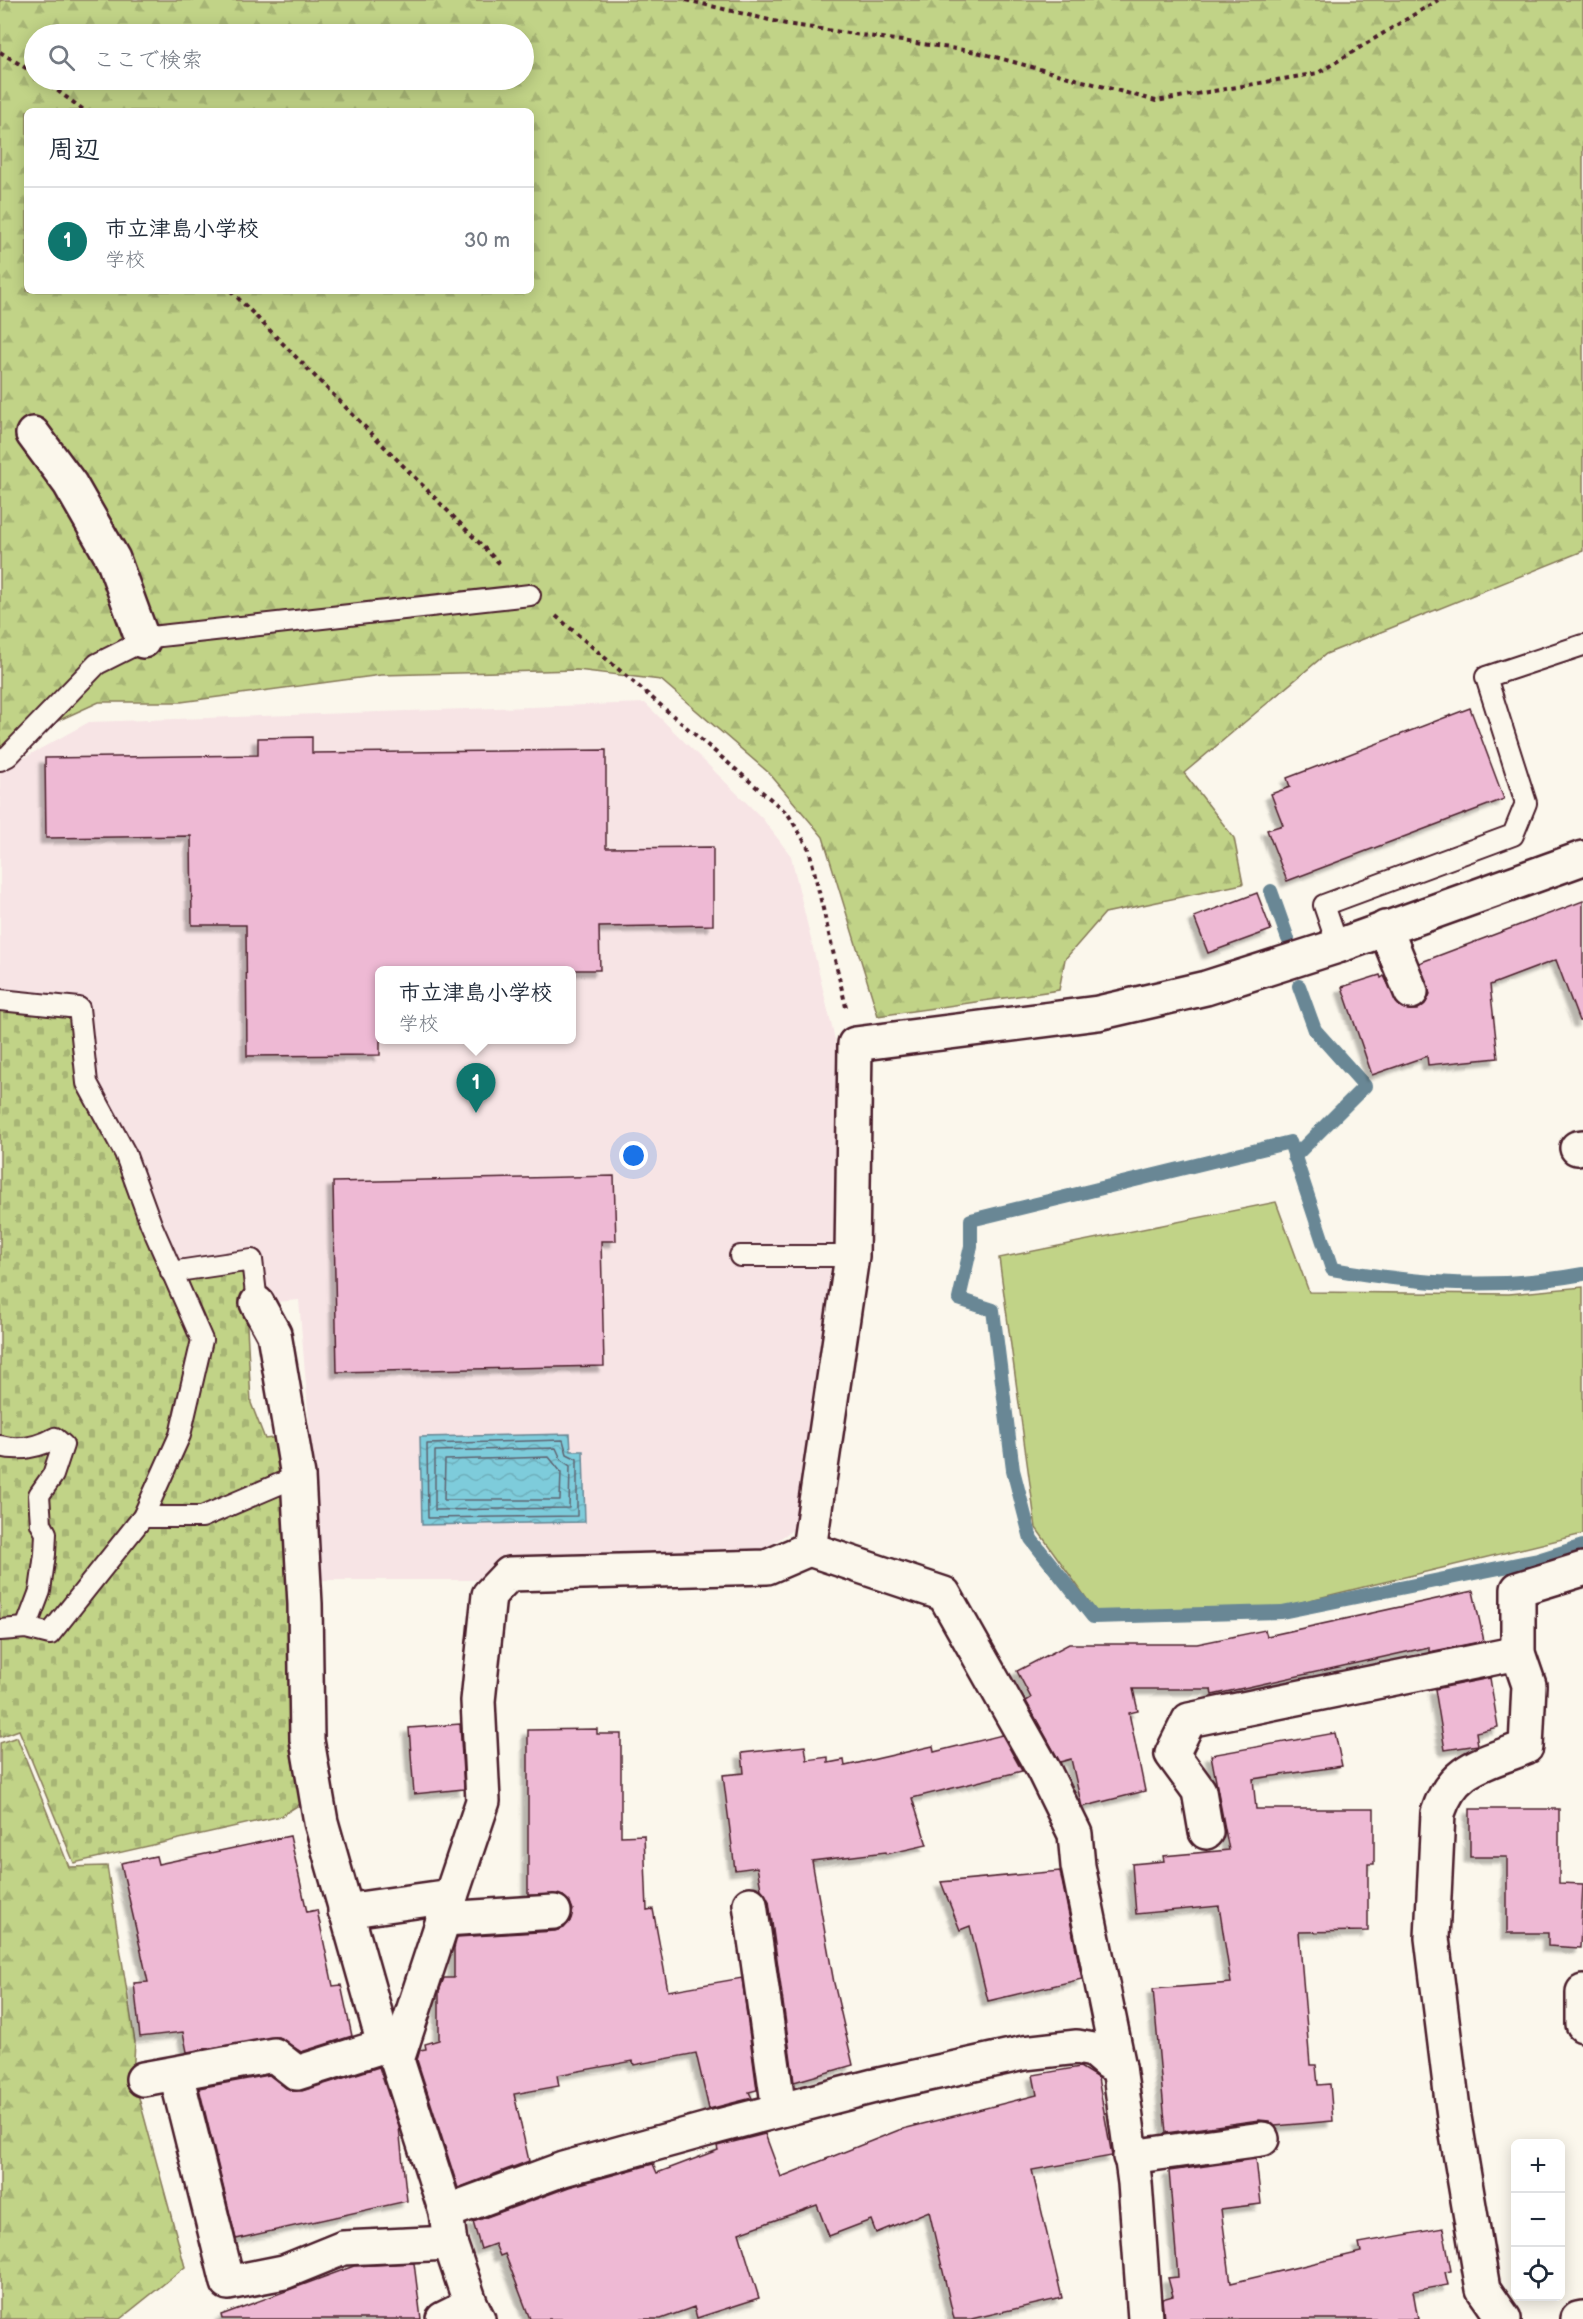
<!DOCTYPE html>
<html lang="ja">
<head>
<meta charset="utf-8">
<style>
  :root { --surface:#fff; --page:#f6f6f7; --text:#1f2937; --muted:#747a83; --line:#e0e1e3; --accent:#0f766e }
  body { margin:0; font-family:"Balsamiq Sans","Klee One",sans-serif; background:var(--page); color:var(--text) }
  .controls { position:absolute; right:18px; bottom:18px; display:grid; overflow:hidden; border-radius:9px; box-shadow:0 3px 15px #0003 }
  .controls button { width:54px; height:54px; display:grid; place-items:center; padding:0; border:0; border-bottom:2px solid var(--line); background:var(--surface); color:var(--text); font:30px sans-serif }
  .you { position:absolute; left:634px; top:1156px; width:21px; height:21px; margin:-15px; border:4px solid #fff; border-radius:50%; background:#1a73e8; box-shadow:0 0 0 9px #1a73e833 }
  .badge { display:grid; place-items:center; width:39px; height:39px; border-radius:50%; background:var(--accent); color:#fff; font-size:20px; font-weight:700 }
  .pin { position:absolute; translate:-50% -50px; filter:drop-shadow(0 2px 3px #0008) }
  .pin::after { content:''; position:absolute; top:32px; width:21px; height:18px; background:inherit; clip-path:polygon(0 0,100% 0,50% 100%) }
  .popup { position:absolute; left:375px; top:966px; width:201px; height:78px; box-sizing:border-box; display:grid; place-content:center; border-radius:9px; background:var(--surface); filter:drop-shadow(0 2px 4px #0005); font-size:20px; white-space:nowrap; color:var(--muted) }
  .popup b { font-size:22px; color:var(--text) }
  .popup::after { content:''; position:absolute; left:50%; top:100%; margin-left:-12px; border:12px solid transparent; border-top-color:var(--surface) }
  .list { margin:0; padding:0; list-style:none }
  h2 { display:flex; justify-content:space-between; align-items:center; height:78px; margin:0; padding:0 24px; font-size:26px }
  h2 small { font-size:20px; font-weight:400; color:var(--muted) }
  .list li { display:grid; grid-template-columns:39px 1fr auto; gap:18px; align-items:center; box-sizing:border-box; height:108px; padding:0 24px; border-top:2px solid var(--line) }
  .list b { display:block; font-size:22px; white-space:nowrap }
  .list p { margin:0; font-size:20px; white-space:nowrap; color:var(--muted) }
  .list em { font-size:20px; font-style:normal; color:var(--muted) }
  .icon { flex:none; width:33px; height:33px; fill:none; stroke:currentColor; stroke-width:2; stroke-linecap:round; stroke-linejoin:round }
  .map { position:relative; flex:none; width:1583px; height:2319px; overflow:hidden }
  .search { position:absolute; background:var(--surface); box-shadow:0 3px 15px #0003; left:24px; top:24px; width:510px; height:66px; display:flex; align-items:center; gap:15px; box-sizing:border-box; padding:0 21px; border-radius:33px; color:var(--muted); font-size:22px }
  .panel { position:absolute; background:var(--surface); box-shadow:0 3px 15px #0003; left:24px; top:108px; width:510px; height:186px; border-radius:9px }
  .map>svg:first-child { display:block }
</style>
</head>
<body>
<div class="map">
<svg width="1583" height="2319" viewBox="0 0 1583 2319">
  <defs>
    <pattern id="forest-firs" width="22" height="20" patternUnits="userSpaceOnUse" patternTransform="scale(1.5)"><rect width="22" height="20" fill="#c1d387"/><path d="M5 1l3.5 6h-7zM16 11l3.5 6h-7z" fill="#a7b575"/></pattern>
    <pattern id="cemetery-stones" width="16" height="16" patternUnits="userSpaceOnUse" patternTransform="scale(1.5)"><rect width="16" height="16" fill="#c1d387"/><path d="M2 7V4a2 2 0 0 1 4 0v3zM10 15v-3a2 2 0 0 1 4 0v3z" fill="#a7b575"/></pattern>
    <pattern id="water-waves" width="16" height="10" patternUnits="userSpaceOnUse" patternTransform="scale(1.5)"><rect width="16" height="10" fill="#7eccdb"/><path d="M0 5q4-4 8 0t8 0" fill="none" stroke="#6eafbc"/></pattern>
    <filter id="shadow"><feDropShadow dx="-5.5" dy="5.5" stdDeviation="1.5" flood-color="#0004"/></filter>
  </defs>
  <rect width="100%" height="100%" fill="#fbf7ec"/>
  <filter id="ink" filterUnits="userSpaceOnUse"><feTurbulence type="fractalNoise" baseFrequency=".0167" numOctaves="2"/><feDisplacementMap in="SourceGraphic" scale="12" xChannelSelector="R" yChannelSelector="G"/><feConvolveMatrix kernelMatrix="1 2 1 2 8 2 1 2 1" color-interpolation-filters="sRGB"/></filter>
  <g filter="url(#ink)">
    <path fill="#f7e4e5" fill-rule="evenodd" d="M 645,703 L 762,818 L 791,856 L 836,1044 L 843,1189 L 836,1271 L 801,1524 L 762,1551 L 484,1580 L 322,1580 L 299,1300 L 266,1303 L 260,1251 L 179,1259 L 132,1148 L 95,1078 L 87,1002 L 75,998 L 0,989 L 0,771 L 89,722 ZM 380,970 L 572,970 L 572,1040 L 380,1040 Z"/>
    <path fill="#c1d387" stroke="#867959" stroke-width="1.5" d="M 1276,1202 L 1309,1292 L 1509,1294 L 1583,1287 L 1583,1534 L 1281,1607 L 1097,1613 L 1036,1528 L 999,1258 Z"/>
    <g fill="url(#forest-firs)" stroke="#867959" stroke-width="1.5" fill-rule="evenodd">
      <path d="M 0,0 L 1583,0 L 1583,551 L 1326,654 L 1184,773 L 1234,838 L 1243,884 L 1105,913 L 1065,959 L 1059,990 L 878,1016 L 823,837 L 769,773 L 661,680 L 577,670 L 381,675 L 181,702 L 99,702 L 0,747 ZM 34,34 L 524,34 L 524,80 L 34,80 ZM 27,111 L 531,111 L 531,291 L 27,291 Z"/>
      <path d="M 17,1737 L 69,1867 L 107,1866 L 135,2042 L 133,2076 L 185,2267 L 120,2319 L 0,2319 L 0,1743 Z"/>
    </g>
    <path fill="url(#cemetery-stones)" stroke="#867959" stroke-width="1.5" d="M 0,1008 L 74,1016 L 118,1153 L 167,1277 L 244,1269 L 251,1403 L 265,1439 L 279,1437 L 305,1801 L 281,1816 L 74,1863 L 19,1730 L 0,1737 Z"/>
    <path fill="url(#water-waves)" stroke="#698795" stroke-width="1.5" d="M 570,1434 L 571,1451 L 583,1451 L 585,1522 L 422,1525 L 420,1437 Z"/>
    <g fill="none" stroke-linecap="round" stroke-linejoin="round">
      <g stroke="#5f6471" stroke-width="1.5">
        <path d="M 563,1440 L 567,1454 L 577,1459 L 577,1516 L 428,1518 L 427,1444 Z"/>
        <path d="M 556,1448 L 561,1459 L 570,1466 L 569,1508 L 435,1510 L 435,1451 Z"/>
        <path d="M 549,1457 L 561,1472 L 560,1500 L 444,1500 L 445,1460 Z"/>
      </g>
      <g stroke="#698795" stroke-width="14">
        <path d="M 1271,891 L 1288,939"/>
        <path d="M 1294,1157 L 1365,1086 L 1315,1030 L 1299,986"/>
        <path d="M 1583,1274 C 1496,1290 1419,1284 1332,1269 L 1290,1142 L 971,1220 L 971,1246 L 959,1299 L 993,1310 L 1013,1470 L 1031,1539 L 1093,1617 L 1282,1612 L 1538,1560 L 1583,1546"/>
      </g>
    </g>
    <g fill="#eeb9d4" stroke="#4a1f2b" stroke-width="1.5" filter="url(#shadow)">
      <path d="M 1470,708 L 1504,799 L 1287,881 L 1267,830 L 1283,825 L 1271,794 L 1290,787 L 1287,778 Z"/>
      <path d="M 312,737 L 312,753 L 606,750 L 606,848 L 713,847 L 713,925 L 599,927 L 600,970 L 380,970 L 380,1055 L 247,1056 L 246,925 L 192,925 L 191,836 L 46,838 L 45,758 L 258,755 L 258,738 Z"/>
      <path d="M 1257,893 L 1271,930 L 1208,953 L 1194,917 Z"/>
      <path d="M 1583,901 L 1583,1021 L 1579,1021 L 1556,960 L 1490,985 L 1498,1058 L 1428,1065 L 1427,1056 L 1372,1075 L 1342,987 L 1380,975 L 1381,978 L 1384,976 L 1399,1006 L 1408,1010 L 1417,1010 L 1425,1004 L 1430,994 L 1419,963 Z"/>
      <path d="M 614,1176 L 616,1241 L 601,1241 L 604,1366 L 337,1372 L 333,1182 Z"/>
      <path d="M 1473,1591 L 1484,1641 L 1429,1652 L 1429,1647 L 1212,1695 L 1211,1689 L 1133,1689 L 1138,1711 L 1129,1713 L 1145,1791 L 1082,1807 L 1071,1759 L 1060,1762 L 1026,1701 L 1031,1698 L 1017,1671 L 1069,1644 L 1197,1644 L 1265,1630 L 1267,1636 Z"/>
      <path d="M 1490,1678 L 1498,1727 L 1476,1732 L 1478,1745 L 1445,1750 L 1435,1689 Z"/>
      <path d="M 460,1724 L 464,1789 L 414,1794 L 409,1728 Z"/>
      <path d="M 597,1729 L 597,1734 L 621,1734 L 621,1836 L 644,1835 L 647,1910 L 653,1909 L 668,1991 L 742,1978 L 757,2090 L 749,2092 L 752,2098 L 709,2109 L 696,2053 L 634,2065 L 633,2061 L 557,2075 L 559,2086 L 514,2094 L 529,2161 L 458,2188 L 417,2060 L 420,2050 L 426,2049 L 425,2044 L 439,2040 L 439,1991 L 444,1978 L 454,1978 L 454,1948 L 457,1937 L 555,1931 L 564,1928 L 570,1921 L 573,1910 L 570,1902 L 563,1896 L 528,1895 L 528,1730 Z"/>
      <path d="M 1335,1733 L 1342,1766 L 1253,1779 L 1256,1809 L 1374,1809 L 1374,1864 L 1368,1864 L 1368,1931 L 1299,1932 L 1310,2065 L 1316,2065 L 1318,2085 L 1330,2084 L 1333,2121 L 1275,2126 L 1269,2121 L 1259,2120 L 1166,2133 L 1153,1989 L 1231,1983 L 1219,1906 L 1136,1914 L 1132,1864 L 1164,1861 L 1163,1856 L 1229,1850 L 1211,1755 Z"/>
      <path d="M 1002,1735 L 1022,1771 L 912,1798 L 927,1845 L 887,1854 L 886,1852 L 812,1861 L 834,1983 L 853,2065 L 794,2082 L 769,1901 L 761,1889 L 757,1867 L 735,1870 L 723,1775 L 744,1773 L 742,1753 L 805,1746 L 807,1760 L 828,1757 L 828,1763 L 844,1760 L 845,1766 L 933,1746 L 934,1752 Z"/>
      <path d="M 1470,1809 L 1559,1809 L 1559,1883 L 1583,1884 L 1580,1948 L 1548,1946 L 1548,1933 L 1507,1933 L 1507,1857 L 1470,1857 Z"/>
      <path d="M 290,1836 L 307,1912 L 317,1910 L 333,1986 L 341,1985 L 352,2036 L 301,2052 L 278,2037 L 187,2052 L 183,2032 L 140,2037 L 134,1983 L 148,1982 L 121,1863 L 156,1856 L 158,1864 Z"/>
      <path d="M 1060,1871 L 1082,1979 L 988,2001 L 970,1926 L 960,1930 L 941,1882 Z"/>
      <path d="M 379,2067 L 399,2127 L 407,2201 L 236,2239 L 199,2088 L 269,2075 L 286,2088 L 302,2091 Z"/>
      <path d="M 1080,2067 L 1098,2078 L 1112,2156 L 1032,2170 L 1062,2298 L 971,2319 L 954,2319 L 929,2211 L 876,2233 L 871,2220 L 829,2236 L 817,2205 L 739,2233 L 759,2298 L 697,2318 L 694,2307 L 661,2319 L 530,2319 L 505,2254 L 500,2256 L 495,2244 L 481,2249 L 473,2222 L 569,2187 L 653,2164 L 657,2173 L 718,2150 L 717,2146 L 765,2134 L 781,2177 L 899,2130 L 1037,2095 L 1033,2075 Z"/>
      <path d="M 1256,2159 L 1261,2204 L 1221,2209 L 1231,2283 L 1361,2252 L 1359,2243 L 1443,2228 L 1451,2271 L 1445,2272 L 1448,2285 L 1413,2291 L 1418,2319 L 1164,2319 L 1162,2299 L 1173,2296 L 1168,2278 L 1178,2277 L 1169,2171 Z"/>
      <path d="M 414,2263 L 421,2319 L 222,2319 L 221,2315 L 354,2266 Z"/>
    </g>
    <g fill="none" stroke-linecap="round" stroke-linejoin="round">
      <g stroke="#4a1f2b" stroke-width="24">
        <g id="lane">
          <path d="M 0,760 L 8,756 L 97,664 L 151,637 L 530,595"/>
          <path d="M 1338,946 L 1324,905 L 1513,835 L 1526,803 L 1486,677 L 1583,645"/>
          <path d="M 0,1000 L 79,1008 L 87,1083 L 125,1153 L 151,1224 L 202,1340 L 180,1435 L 143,1517 L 50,1634 L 26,1628 L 0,1630"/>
          <path d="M 740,1256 L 852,1256"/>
          <path d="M 171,1272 L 252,1260 L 257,1303"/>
          <path d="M 0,1446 C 20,1451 37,1448 55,1438 L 63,1445 L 53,1475 L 39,1495 L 41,1524 L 46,1533 L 45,1554 L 40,1591 L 26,1628"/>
          <path d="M 143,1517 L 202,1517 L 298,1476"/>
        </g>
      </g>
      <g stroke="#4a1f2b" stroke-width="38">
        <g id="street">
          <path d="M 33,434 L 70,484 L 113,559 L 143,641"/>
          <path d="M 1385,928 L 1411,992"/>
          <path d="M 1577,1148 L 1583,1147"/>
          <path d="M 257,1303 L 274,1334 L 298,1476 L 305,1604 L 307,1740 L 321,1822 L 380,2030 L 397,2060 L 446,2212 L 450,2243 L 471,2305 L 478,2319"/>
          <path d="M 809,1549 L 944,1594 L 1044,1771 L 1075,1834 L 1078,1866 L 1119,2067"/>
          <path d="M 1206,1832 L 1199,1791 L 1172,1754 L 1189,1720 L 1518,1653"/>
          <path d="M 750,1904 L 779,2110"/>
          <path d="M 345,1911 L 451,1896 L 483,1801 L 478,1701 L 489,1595 L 509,1574 L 767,1567 L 809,1549 L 852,1256 L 855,1044 L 1098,1013 L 1206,988 L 1338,946 L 1583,858"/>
          <path d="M 444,1919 L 554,1912"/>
          <path d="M 1583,1992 L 1583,2025"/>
          <path d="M 397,2060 L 451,1896"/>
          <path d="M 176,2074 L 228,2283 L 284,2272 L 343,2248 L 450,2243"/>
          <path d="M 143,2079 L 274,2055 L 297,2073 L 389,2044"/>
          <path d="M 1130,2157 L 1262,2139"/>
          <path d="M 446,2212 L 563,2169 L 719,2126 L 874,2086 L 1024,2053 L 1077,2047 L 1093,2050 L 1107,2062 L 1119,2067 L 1135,2183 L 1145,2319"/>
          <path d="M 443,2319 L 471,2305"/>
          <path d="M 1504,2319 L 1483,2289 L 1454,2117 L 1432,1938 L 1438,1813 C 1453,1766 1485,1764 1526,1747 L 1529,1685 L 1518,1653 L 1518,1589 L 1583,1569"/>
          <path d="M 1578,2319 L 1583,2318"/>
        </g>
      </g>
      <g stroke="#4a1f2b" stroke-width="4" stroke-dasharray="4.5 4.5" stroke-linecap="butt">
        <path d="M 686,0 L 786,24 L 977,52 L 1156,101 L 1318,73 L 1438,0"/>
        <path d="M 0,52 L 34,73"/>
        <path d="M 43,80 L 85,111"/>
        <path d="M 231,291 L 502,566"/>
        <path d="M 556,616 L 788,814 L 809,849 L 846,1007"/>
      </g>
      <use href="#lane" stroke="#fbf7ec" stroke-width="20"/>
      <use href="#street" stroke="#fbf7ec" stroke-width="33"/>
    </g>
  </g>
</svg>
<div class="controls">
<button>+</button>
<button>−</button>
<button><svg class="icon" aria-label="locate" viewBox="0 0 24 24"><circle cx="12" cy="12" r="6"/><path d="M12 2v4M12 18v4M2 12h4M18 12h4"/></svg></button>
</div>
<div class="you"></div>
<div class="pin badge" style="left:476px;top:1113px">1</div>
<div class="popup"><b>市立津島小学校</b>学校</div>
<div class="search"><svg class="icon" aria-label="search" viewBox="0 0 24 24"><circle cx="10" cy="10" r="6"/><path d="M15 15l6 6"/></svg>ここで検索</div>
<section class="panel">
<h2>周辺<small></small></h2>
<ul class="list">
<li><span class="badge">1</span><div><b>市立津島小学校</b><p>学校</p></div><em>30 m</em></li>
</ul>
</section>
</div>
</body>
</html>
